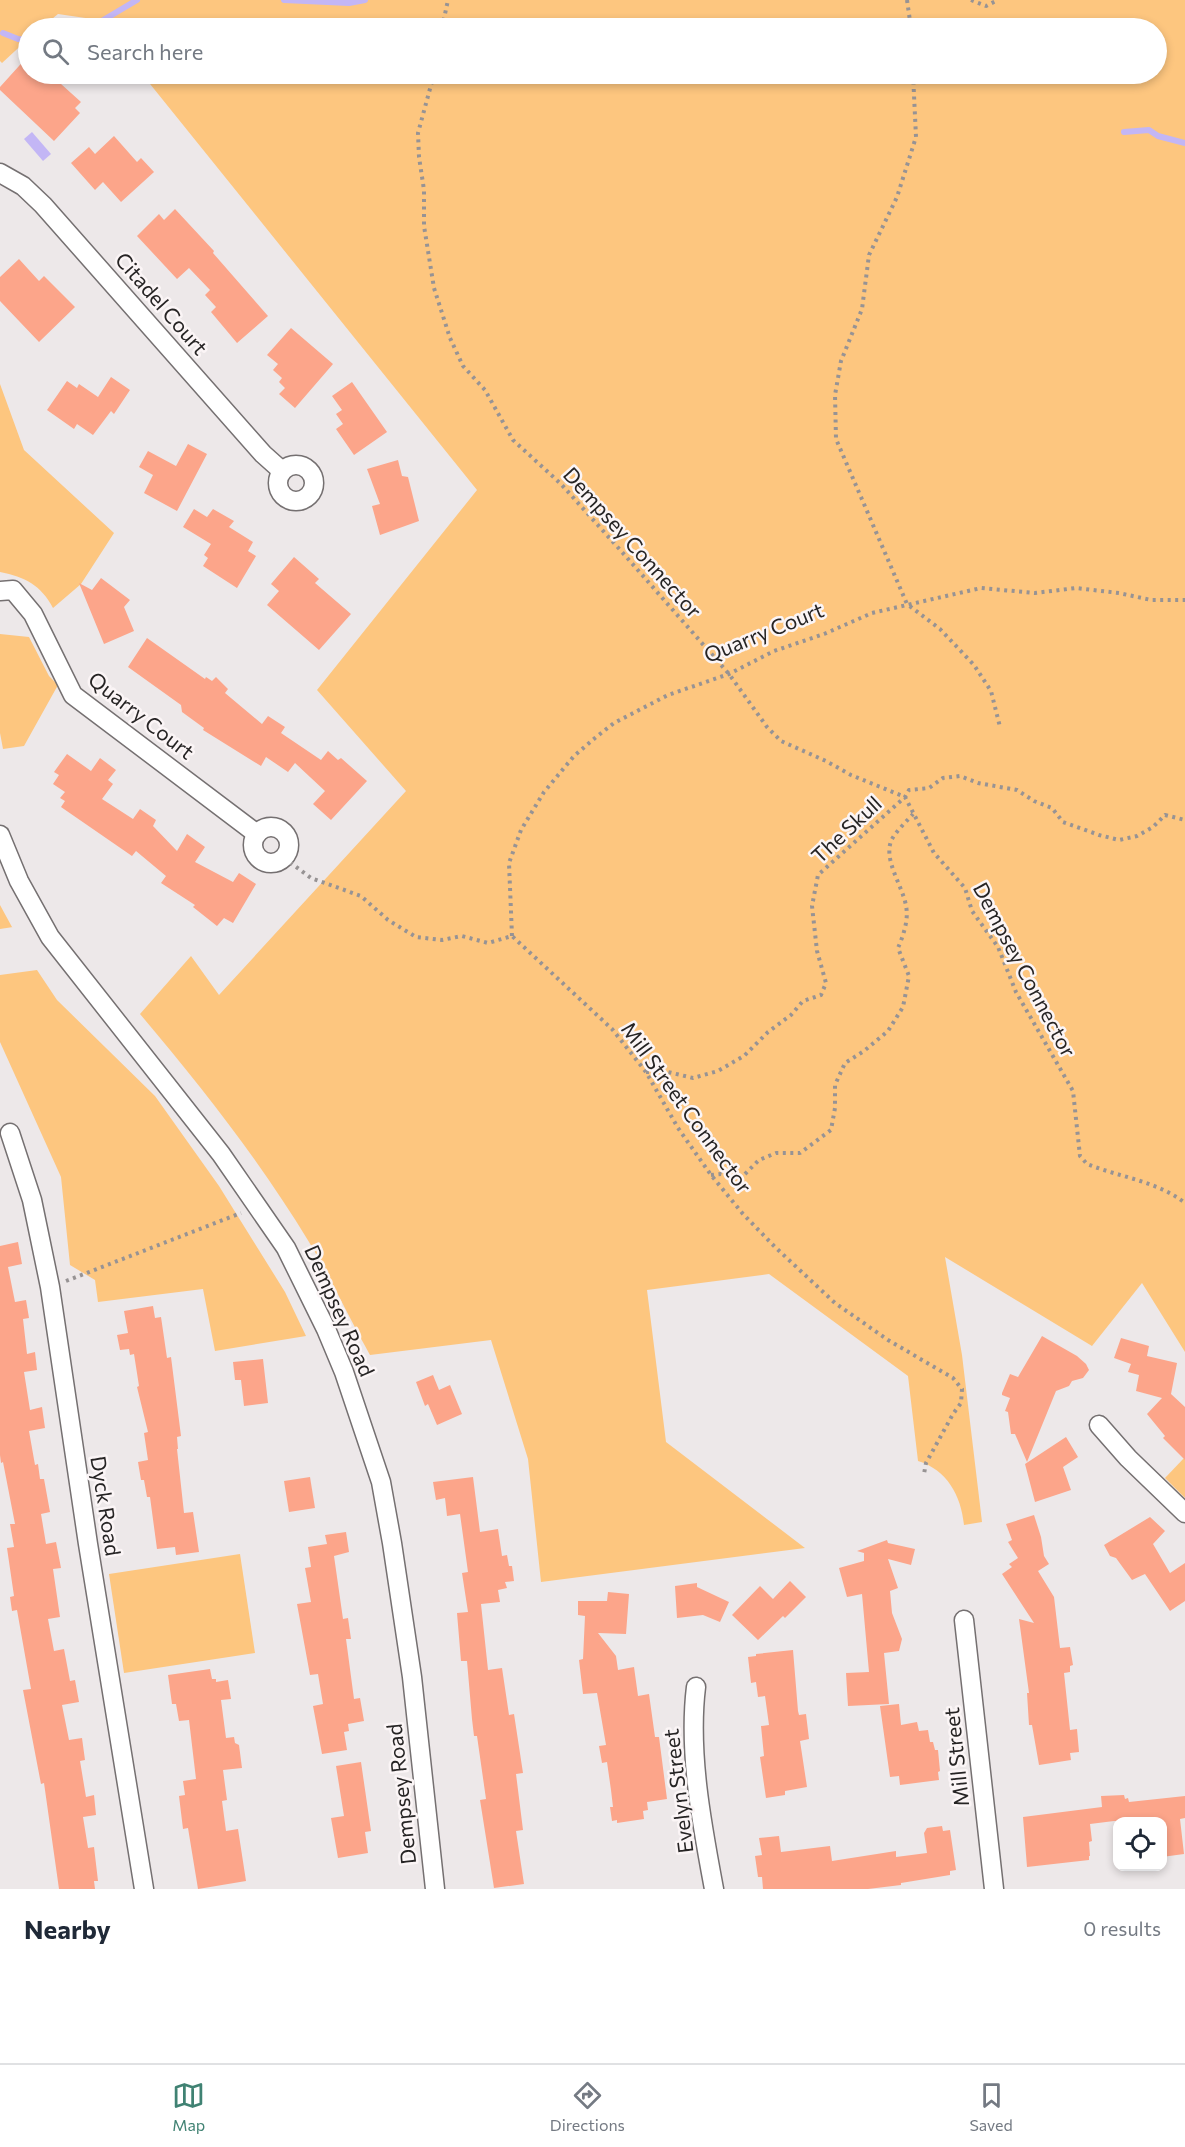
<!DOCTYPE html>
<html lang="en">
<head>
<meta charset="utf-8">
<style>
  :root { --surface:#fff; --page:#f6f6f7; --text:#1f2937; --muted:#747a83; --line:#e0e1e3; --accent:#408273 }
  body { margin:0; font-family:Commissioner,sans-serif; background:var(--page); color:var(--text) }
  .controls { position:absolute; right:18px; bottom:18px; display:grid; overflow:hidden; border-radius:12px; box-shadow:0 3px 9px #0003 }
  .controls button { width:54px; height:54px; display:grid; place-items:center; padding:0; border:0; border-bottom:2px solid var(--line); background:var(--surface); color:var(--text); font:30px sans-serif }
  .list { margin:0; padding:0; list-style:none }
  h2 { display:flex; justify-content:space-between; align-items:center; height:78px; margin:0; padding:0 24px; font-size:26px }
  h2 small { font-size:20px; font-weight:400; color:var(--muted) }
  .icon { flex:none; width:33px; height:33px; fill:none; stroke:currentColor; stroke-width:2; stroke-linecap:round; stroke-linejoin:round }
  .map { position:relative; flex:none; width:1185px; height:1889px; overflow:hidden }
  .search { position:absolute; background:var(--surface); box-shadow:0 3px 9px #0003; left:18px; right:18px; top:18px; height:66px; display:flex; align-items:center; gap:15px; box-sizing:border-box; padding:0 21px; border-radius:33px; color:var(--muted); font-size:22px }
  .sheet { height:174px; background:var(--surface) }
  nav { display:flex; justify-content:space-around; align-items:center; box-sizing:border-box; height:84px; border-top:2px solid var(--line); background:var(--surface); font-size:16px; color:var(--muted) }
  nav a { display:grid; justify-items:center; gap:3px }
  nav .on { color:var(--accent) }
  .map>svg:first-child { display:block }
</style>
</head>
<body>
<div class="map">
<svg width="1185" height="1889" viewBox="0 0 1185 1889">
  <rect width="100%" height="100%" fill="#ede8e9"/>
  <g fill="#fdc67f">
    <path d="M 0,0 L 1185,0 L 1185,1352 L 1142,1283 L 1092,1346 L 945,1257 L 962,1355 L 982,1522 L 964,1525 C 961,1495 947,1470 918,1461 L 908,1376 L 769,1274 L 647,1290 L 666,1442 L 805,1548 L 541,1582 L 528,1459 L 491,1340 L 370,1355 C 349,1318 331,1278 309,1242 C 260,1161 201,1086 140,1014 L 191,956 L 219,995 L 406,791 L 317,690 L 477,490 L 142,74 L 1156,74 L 1156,28 L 106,28 L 99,20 L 58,14 L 41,28 L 28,28 L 28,39 L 2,63 L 0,61 Z"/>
    <path d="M 0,384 L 24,450 L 114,533 L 81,584 L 53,608 C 41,585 25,577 0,572 Z"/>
    <path d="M 0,634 L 29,637 L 49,676 L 58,685 L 24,746 L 3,749 L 0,733 Z"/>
    <path d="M 0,905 L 12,927 L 13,927 L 0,929 Z"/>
    <path d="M 37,970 L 57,1000 L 155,1096 L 219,1186 L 285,1292 L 306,1336 L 215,1351 L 203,1289 L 98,1302 L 95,1280 L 70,1265 L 61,1177 L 0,1042 L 0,975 Z"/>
    <path d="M 1185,1457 L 1185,1498 L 1165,1478 Z"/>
    <path d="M 240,1554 L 255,1653 L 124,1673 L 109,1574 Z"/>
  </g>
  <path fill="#c3b6f5" d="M 32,132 L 51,154 L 43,161 L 24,139 Z"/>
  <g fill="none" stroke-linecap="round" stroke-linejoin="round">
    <g stroke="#c3b6f5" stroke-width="6">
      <path d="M 284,0 L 349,3 L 365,0"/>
      <path d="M 90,28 L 137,0"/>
      <path d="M 3,33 L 18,39 L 28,40"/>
      <path d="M 1124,132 L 1149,130 L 1158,136 L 1185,143"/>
    </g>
  </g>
  <g fill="#fca58a">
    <path d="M 28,56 L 28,74 L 70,74 L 61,84 L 81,102 L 75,108 L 80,113 L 54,141 L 0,90 L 0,87 Z"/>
    <path d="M 114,136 L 137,162 L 141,158 L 154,172 L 121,202 L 103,182 L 95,190 L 71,163 L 89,147 L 95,154 Z"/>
    <path d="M 175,209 L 214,251 L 213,253 L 268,316 L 237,343 L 211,312 L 216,307 L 205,295 L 210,290 L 189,268 L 177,279 L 137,236 L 159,214 L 164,220 Z"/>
    <path d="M 19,259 L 39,281 L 44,276 L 75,307 L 39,342 L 0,301 L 0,277 Z"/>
    <path d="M 291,328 L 333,364 L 295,408 L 279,394 L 285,388 L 279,382 L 282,378 L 273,370 L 278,364 L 267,355 Z"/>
    <path d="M 111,377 L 130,390 L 114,414 L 111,411 L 93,435 L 77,424 L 74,429 L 47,410 L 67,381 L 77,388 L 79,384 L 98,397 Z"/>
    <path d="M 352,382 L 387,432 L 354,455 L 336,429 L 343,424 L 336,414 L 342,410 L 332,396 Z"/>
    <path d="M 188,444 L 207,454 L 177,511 L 144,493 L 153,475 L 139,467 L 148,451 L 176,466 Z"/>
    <path d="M 398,460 L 402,476 L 408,477 L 419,521 L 380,535 L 372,506 L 380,504 L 367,469 Z"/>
    <path d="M 194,509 L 207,517 L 213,509 L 234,521 L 229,527 L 253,542 L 248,551 L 256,556 L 237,588 L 203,566 L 208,558 L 204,555 L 211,544 L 183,527 Z"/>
    <path d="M 294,557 L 319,579 L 315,583 L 351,614 L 319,650 L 267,605 L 279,591 L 271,584 Z"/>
    <path d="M 101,578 L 130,600 L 124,607 L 134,631 L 104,644 L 79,583 L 92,590 Z"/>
    <path d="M 147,638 L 205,679 L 206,677 L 212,681 L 216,677 L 228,689 L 225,693 L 262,724 L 268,716 L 285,727 L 281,733 L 321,760 L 328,751 L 338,760 L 341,758 L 367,781 L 331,820 L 313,804 L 325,791 L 295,763 L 288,772 L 266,757 L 261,766 L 203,730 L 204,728 L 182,712 L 181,705 L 128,667 Z"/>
    <path d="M 67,754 L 91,771 L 100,758 L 116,770 L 108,780 L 113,784 L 102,799 L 133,819 L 140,809 L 156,820 L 153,826 L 177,851 L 187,834 L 205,847 L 195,862 L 233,882 L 239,873 L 256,884 L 233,923 L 224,918 L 217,926 L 193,907 L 195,905 L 161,883 L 166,876 L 136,851 L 132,856 L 61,807 L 65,801 L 60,798 L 65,792 L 53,784 L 59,775 L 54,772 Z"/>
    <path d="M 18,1242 L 22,1264 L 8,1267 L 15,1302 L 26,1300 L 29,1318 L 23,1319 L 27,1354 L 35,1352 L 37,1370 L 24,1372 L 30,1410 L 42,1407 L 45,1428 L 29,1431 L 35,1465 L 38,1464 L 40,1479 L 44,1479 L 50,1512 L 41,1514 L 46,1544 L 56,1542 L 61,1568 L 53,1569 L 60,1617 L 48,1619 L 54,1651 L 64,1649 L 70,1681 L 75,1680 L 79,1702 L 62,1705 L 69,1740 L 82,1738 L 85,1760 L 80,1761 L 86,1797 L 94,1795 L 96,1815 L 83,1817 L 88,1848 L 94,1847 L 98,1881 L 94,1881 L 95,1889 L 59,1889 L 44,1783 L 41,1784 L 23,1690 L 31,1689 L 17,1610 L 12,1611 L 10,1597 L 14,1596 L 7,1548 L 14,1547 L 10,1524 L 15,1524 L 3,1462 L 1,1463 L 0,1455 L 0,1246 Z"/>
    <path d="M 153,1306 L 155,1318 L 161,1317 L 167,1358 L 171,1357 L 181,1436 L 177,1437 L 178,1449 L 177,1449 L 184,1513 L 193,1512 L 199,1552 L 176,1555 L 175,1547 L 157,1549 L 150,1497 L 147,1497 L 144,1480 L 141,1480 L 138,1462 L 148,1460 L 144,1433 L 148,1432 L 137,1387 L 139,1386 L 134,1354 L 130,1355 L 129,1349 L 120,1350 L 117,1335 L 128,1333 L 124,1311 Z"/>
    <path d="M 1042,1336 L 1077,1356 L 1086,1364 L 1089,1370 L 1083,1378 L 1072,1381 L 1069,1386 L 1056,1391 L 1027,1462 L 1015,1434 L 1011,1434 L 1008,1412 L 1005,1411 L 1010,1398 L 1002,1395 L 1002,1393 L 1010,1374 L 1018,1377 Z"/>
    <path d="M 1121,1338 L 1149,1346 L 1147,1356 L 1177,1363 L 1171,1394 L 1185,1407 L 1185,1460 L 1163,1438 L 1165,1436 L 1147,1414 L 1162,1398 L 1136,1391 L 1139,1375 L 1128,1372 L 1131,1364 L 1114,1358 Z"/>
    <path d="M 263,1359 L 268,1403 L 244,1406 L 241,1380 L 235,1380 L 233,1362 Z"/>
    <path d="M 433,1375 L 439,1390 L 450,1385 L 462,1414 L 437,1425 L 428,1404 L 425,1406 L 416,1382 Z"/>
    <path d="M 1066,1437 L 1078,1457 L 1063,1467 L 1071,1490 L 1035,1502 L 1025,1464 Z"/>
    <path d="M 310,1477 L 315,1508 L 289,1512 L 284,1481 Z"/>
    <path d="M 473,1477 L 480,1532 L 498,1529 L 502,1556 L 507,1555 L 509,1566 L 512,1566 L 514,1581 L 505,1582 L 507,1588 L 498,1590 L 500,1602 L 481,1604 L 488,1670 L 502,1668 L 509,1715 L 514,1714 L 523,1773 L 516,1774 L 523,1830 L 516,1831 L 524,1884 L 494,1888 L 480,1800 L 486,1799 L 477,1736 L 474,1736 L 472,1719 L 467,1661 L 461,1661 L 457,1613 L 468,1612 L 462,1573 L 468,1572 L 460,1514 L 447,1516 L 445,1498 L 436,1500 L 433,1482 Z"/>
    <path d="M 1034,1515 L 1041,1537 L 1044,1556 L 1049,1564 L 1038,1571 L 1054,1597 L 1060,1648 L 1070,1647 L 1073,1665 L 1070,1666 L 1070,1672 L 1064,1673 L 1070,1730 L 1077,1729 L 1079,1752 L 1070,1753 L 1071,1760 L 1039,1765 L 1032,1725 L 1029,1725 L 1027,1693 L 1029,1693 L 1019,1619 L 1034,1623 L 1002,1574 L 1012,1567 L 1009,1564 L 1018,1558 L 1008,1542 L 1012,1540 L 1006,1524 Z"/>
    <path d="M 1150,1517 L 1165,1531 L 1153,1544 L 1170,1573 L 1185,1563 L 1185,1601 L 1170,1611 L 1145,1574 L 1132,1580 L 1116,1558 L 1110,1556 L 1104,1545 Z"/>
    <path d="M 346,1532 L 349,1552 L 334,1556 L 343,1619 L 348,1618 L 351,1639 L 346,1639 L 354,1699 L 360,1698 L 364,1721 L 348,1724 L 349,1731 L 344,1732 L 347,1750 L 322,1754 L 313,1706 L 323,1704 L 318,1674 L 310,1675 L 297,1604 L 311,1602 L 305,1568 L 311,1567 L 308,1547 L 327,1544 L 325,1535 Z"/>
    <path d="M 887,1540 L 888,1543 L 915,1549 L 911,1565 L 888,1559 L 898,1588 L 890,1591 L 892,1613 L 902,1639 L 899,1651 L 884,1653 L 889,1704 L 848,1706 L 846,1673 L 869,1672 L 862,1594 L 847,1597 L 839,1568 L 864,1561 L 864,1553 L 857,1551 Z"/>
    <path d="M 790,1581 L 806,1597 L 785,1618 L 783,1616 L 758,1640 L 732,1615 L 760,1586 L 773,1599 Z"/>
    <path d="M 697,1583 L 697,1587 L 729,1602 L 720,1622 L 703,1615 L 677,1618 L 675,1586 Z"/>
    <path d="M 608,1592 L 629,1594 L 626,1634 L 598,1633 L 616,1656 L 618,1670 L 634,1667 L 638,1696 L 649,1694 L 655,1737 L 659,1737 L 667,1799 L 647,1802 L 648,1810 L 643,1811 L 644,1819 L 617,1823 L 617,1820 L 612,1821 L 610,1807 L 613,1807 L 611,1790 L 607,1762 L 602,1763 L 599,1746 L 606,1745 L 597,1693 L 583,1694 L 579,1660 L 583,1659 L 585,1616 L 578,1615 L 578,1601 L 607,1601 Z"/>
    <path d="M 793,1650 L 798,1711 L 799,1715 L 806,1714 L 809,1739 L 800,1741 L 807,1787 L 785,1791 L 785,1795 L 766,1798 L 760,1757 L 764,1756 L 761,1726 L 769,1725 L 765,1696 L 758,1697 L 756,1682 L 751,1683 L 748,1657 L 756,1656 L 756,1654 Z"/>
    <path d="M 210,1669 L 212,1679 L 216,1679 L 216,1682 L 228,1680 L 231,1699 L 221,1700 L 226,1738 L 234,1737 L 235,1743 L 239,1745 L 242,1768 L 223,1770 L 227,1800 L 222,1801 L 226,1831 L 238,1829 L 246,1881 L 198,1889 L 188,1828 L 183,1829 L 179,1796 L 185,1795 L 183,1781 L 196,1779 L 189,1720 L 179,1721 L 176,1704 L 172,1704 L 168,1675 Z"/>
    <path d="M 899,1704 L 901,1725 L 917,1722 L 919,1731 L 928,1730 L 930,1742 L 933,1742 L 935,1750 L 938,1750 L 940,1771 L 938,1772 L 939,1780 L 900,1785 L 899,1776 L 890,1777 L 880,1706 Z"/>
    <path d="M 361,1762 L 371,1831 L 365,1832 L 368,1853 L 338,1858 L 331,1818 L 344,1816 L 336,1766 Z"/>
    <path d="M 1124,1795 L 1125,1799 L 1128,1798 L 1129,1802 L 1185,1796 L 1185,1818 L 1180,1819 L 1184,1854 L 1162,1857 L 1162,1821 L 1114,1821 L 1090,1824 L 1092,1841 L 1089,1842 L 1090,1856 L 1089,1856 L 1089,1860 L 1027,1867 L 1023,1817 L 1102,1807 L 1101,1796 Z"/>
    <path d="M 942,1826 L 943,1831 L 950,1830 L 956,1870 L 950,1871 L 950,1875 L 901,1883 L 901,1885 L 868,1889 L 763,1889 L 762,1877 L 758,1877 L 755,1856 L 762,1855 L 759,1838 L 779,1836 L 781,1852 L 830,1846 L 832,1861 L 896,1851 L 896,1857 L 927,1853 L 924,1833 L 927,1828 Z"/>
  </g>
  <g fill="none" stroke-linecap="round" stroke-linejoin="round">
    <g stroke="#757071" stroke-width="21">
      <g id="minor">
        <path d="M 0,173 L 23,186 L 43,205 L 263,454 L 282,471"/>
        <circle cx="296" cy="483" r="18"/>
        <path d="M 0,591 L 13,590 L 33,614 L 73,695 L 257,834"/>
        <circle cx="271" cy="845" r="18"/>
        <path d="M 0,835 L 19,881 L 50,937 L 221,1154 L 286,1248 L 326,1329 L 344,1372 L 381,1482 L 392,1543 L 412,1677 L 435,1889"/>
        <path d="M 10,1133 L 32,1200 L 50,1287 L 88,1544 L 144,1889"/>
        <path d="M 1099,1425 L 1128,1458 L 1185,1513"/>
        <path d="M 964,1620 L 994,1889"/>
        <path d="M 696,1687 C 688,1752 702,1825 714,1889"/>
      </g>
    </g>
    <g stroke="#979394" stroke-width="4" stroke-dasharray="3 4.5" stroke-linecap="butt">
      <path d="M 907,0 L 911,28"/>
      <path d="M 971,0 L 986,6 L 998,0"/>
      <path d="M 442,28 L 448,0"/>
      <path d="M 434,74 L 418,133 L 419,157 L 424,190 L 424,226 L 434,288 L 450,338 L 463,366 L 485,390 L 513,440 L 561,484 L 622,552 L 729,674 L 767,727 L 781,741 L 826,761 L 851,775 L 905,797 L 934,853 L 965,888 L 972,911 L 998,947 L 1016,992 L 1073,1091 L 1080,1156 L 1087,1164 C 1119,1177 1157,1181 1185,1203"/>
      <path d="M 913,74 L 916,137 L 897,197 L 869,255 L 862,309 L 841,361 L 835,395 L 836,439 L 907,604 L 940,629 L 974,665 L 991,691 L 1000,727"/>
      <path d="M 284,858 L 311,878 L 361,896 L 388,920 L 416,937 L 442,940 L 462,936 L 488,943 L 512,936 L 612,1029 L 646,1072 L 678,1128 L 711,1175 L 743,1214 L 775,1247 L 835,1303 L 888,1340 L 953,1378 L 962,1389 L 961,1403 L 953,1414 L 926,1463 L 924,1474"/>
      <path d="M 512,936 L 509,863 L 521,830 L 544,792 L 574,756 L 595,738 L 614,723 L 668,695 L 729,674 L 774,651 L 824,634 L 872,613 L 981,588 L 1035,593 L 1076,588 L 1119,593 L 1151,600 L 1185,600"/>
      <path d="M 646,1072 L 668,1072 L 693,1078 L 718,1071 L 744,1056 L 768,1032 L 791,1015 L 803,1001 L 821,995 L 826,983 L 817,951 L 812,906 L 818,875 L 905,797 L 909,790 L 929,788 L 943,778 L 960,776 L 978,783 L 1017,790 L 1034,801 L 1052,808 L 1063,822 L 1099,835 L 1119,840 L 1137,836 L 1153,827 L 1165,815 L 1185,820"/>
      <path d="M 711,1175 L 721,1174 L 739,1180 L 759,1160 L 776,1153 L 800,1153 L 831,1130 L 835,1108 L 835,1085 L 845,1063 L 864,1051 L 888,1031 L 903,1007 L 909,976 L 898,948 C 903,936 909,920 906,906 C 903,886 882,859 892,839 C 897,830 907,821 913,814"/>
      <path d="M 66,1281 L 241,1213"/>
    </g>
    <use href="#minor" stroke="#fff" stroke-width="18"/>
  </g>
  <g text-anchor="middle" stroke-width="5" stroke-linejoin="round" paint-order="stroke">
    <g font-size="21" fill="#262424" stroke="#fbf5f6">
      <text transform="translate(161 304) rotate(49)" y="7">Citadel Court</text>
      <text transform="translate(632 543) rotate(48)" y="7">Dempsey Connector</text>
      <text transform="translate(764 633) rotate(-22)" y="7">Quarry Court</text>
      <text transform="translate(141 716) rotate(38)" y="7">Quarry Court</text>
      <text transform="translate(847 830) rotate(-43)" y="7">The Skull</text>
      <text transform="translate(1024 970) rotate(62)" y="7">Dempsey Connector</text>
      <text transform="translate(686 1108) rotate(54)" y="7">Mill Street Connector</text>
      <text transform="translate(339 1311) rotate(66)" y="7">Dempsey Road</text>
      <text transform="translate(105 1506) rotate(81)" y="7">Dyck Road</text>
      <text transform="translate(957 1757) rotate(-96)" y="7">Mill Street</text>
      <text transform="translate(679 1791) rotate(-97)" y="7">Evelyn Street</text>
      <text transform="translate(402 1794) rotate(-96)" y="7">Dempsey Road</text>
    </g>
  </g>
</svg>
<div class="controls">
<button><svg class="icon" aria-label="locate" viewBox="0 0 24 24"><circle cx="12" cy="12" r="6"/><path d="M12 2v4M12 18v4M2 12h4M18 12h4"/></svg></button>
</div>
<div class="search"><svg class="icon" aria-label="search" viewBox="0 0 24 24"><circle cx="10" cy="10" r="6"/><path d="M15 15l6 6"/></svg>Search here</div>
</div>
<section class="sheet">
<h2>Nearby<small>0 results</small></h2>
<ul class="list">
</ul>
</section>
<nav>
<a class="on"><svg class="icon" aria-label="map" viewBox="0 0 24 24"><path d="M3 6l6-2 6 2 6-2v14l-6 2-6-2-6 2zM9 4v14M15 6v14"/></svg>Map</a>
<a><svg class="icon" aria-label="directions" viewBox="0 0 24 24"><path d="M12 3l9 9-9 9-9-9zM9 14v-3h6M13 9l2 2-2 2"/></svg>Directions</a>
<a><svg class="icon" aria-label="saved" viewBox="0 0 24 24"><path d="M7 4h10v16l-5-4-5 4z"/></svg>Saved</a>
</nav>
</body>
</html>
